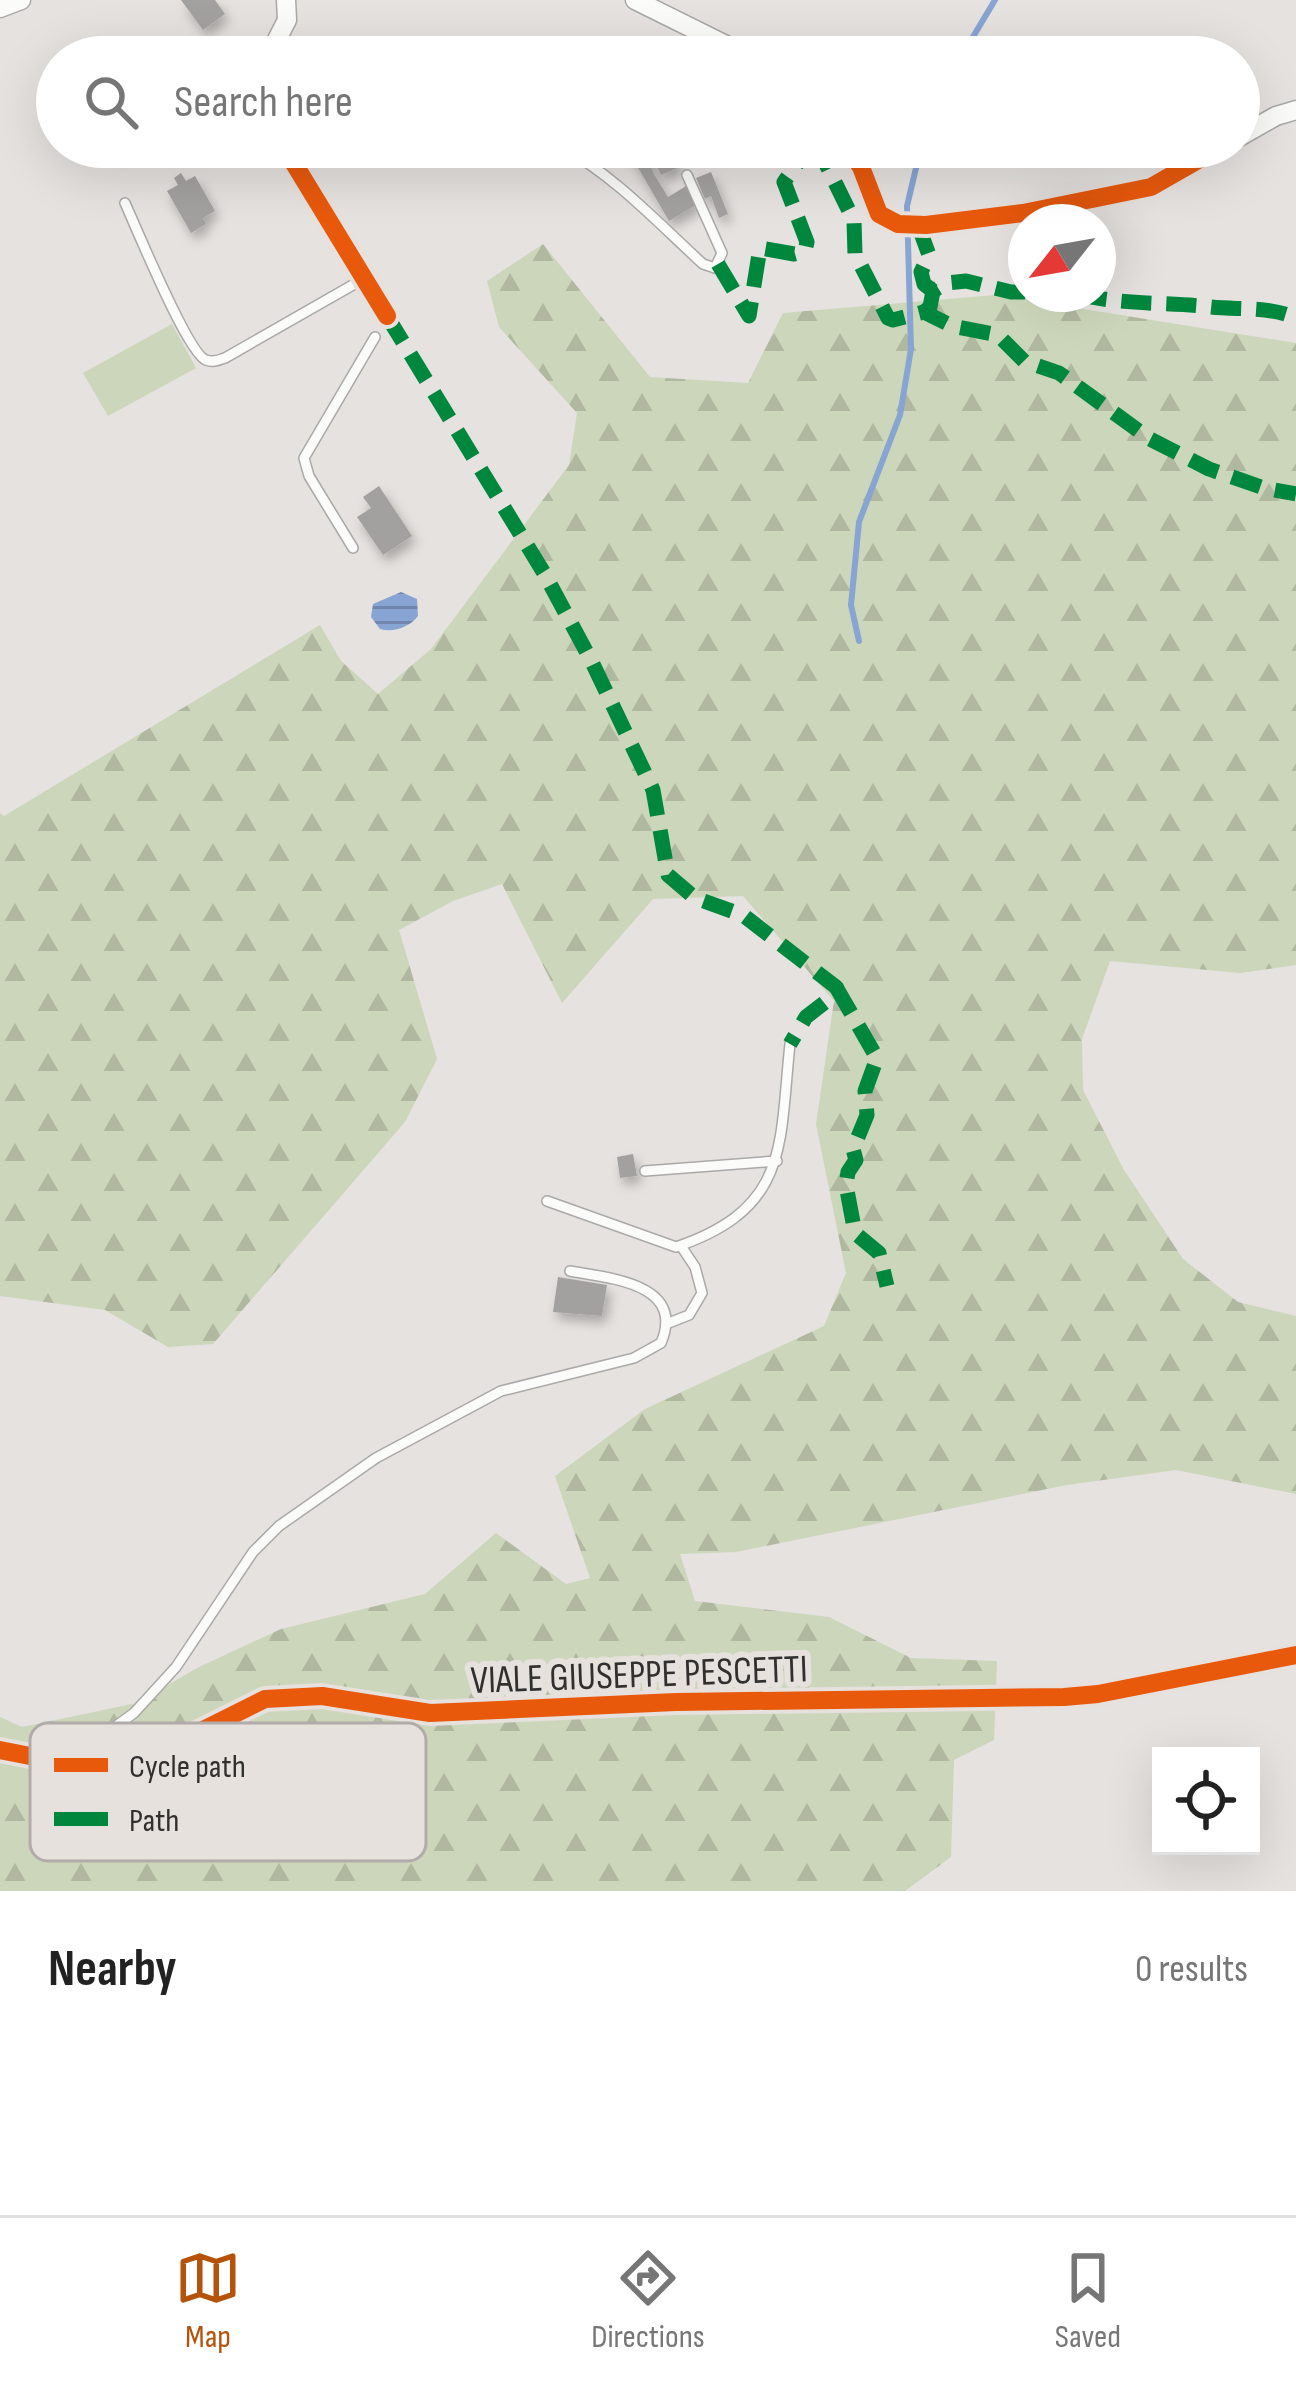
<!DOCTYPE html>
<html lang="en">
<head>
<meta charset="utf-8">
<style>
  :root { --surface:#fff; --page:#f6f6f6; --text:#222; --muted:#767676; --line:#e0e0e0; --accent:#b45309 }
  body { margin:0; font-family:"Sofia Sans Condensed",sans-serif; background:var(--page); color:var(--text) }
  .controls { position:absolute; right:36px; bottom:36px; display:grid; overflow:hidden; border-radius:0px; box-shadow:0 12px 48px #0002 }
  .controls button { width:108px; height:108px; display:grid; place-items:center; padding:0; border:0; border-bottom:3px solid var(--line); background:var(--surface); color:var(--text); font:60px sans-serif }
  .compass { position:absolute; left:1008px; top:204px; width:108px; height:108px; border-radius:50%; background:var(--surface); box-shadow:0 12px 48px #0002; rotate:239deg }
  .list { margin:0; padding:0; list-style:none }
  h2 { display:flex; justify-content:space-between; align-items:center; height:156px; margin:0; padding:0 48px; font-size:51px }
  h2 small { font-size:39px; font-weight:400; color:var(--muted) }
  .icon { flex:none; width:66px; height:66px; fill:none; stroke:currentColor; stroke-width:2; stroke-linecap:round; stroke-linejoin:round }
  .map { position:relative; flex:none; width:1296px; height:1891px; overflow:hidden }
  .search { position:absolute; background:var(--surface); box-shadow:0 12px 48px #0002; left:36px; right:36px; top:36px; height:132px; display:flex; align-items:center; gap:30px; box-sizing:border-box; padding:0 42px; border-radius:66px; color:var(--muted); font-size:45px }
  .sheet { height:324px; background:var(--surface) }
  nav { display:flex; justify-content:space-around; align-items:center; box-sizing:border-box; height:168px; border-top:3px solid var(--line); background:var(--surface); font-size:33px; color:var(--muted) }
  nav a { display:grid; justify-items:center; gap:6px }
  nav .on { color:var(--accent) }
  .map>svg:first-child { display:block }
</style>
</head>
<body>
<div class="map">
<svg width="1296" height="1891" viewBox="0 0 1296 1891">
  <defs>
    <pattern id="forest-firs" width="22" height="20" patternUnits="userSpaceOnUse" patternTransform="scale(3)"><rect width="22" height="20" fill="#ccd6ba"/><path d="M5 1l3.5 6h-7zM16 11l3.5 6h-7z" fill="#b0b8a0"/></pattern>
    <pattern id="water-rules" width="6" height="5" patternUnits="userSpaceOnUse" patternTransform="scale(3)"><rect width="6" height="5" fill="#88a4d3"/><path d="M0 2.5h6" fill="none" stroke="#7086ac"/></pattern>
    <filter id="shadow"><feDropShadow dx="4" dy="7" stdDeviation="6" flood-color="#0004"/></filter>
  </defs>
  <rect width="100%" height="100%" fill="#e5e2df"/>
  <path fill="#ccd6ba" d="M 172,324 L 196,368 L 108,416 L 83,373 Z"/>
  <path fill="url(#forest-firs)" d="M 543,244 L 650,377 L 748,383 L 783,313 L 995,295 L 1296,343 L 1296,965 L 1240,973 L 1110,961 L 1082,1039 L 1083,1090 L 1124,1170 L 1183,1259 L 1238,1302 L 1296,1316 L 1296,1494 L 1176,1470 L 1067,1485 L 736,1552 L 680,1554 L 695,1601 L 829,1617 L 911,1658 L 997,1661 L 994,1740 L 954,1760 L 951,1857 L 905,1891 L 0,1891 L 0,1717 L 22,1727 L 137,1703 L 197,1668 L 281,1629 L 425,1594 L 496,1533 L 566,1584 L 590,1578 L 555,1476 L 645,1409 L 824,1326 L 846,1273 L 816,1124 L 834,1001 L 743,896 L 653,899 L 562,1003 L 502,884 L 453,901 L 399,930 L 437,1059 L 405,1122 L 213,1344 L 168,1347 L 105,1310 L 0,1296 L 0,813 L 4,816 L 320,625 L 341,661 L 378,694 L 431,649 L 569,465 L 577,413 L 499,327 L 487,281 Z"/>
  <path fill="url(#water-rules)" d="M 401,592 L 417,599 L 418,616 C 410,627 393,633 380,629 L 371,617 L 373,604 Z"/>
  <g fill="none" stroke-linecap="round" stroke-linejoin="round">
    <g stroke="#88a4d3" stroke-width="6">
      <path d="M 961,57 L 995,0"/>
      <path d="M 859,641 L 851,605 L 859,522 L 900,415 L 911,349 L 907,206 L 921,147"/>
    </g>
  </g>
  <g fill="#a3a19f" filter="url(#shadow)">
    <path d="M 181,0 L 215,0 L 225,14 L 203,30 Z"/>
    <path d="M 626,147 L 671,147 L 680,167 L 661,175 L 651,154 L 647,157 L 654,174 L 668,197 L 688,185 L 698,204 L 669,221 Z"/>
    <path d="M 711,172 L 728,214 L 719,218 L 711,196 L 705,199 L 696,178 Z"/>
    <path d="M 181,173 L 186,181 L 195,176 L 215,211 L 203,218 L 206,224 L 191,233 L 167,191 L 178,185 L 174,178 Z"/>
    <path d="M 379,486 L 412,536 L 383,555 L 357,517 L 371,508 L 363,497 Z"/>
    <path d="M 633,1154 L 637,1176 L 620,1178 L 617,1157 Z"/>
    <path d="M 558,1277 L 607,1285 L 602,1316 L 553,1312 Z"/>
  </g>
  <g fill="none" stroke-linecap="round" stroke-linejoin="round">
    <g stroke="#aba9a7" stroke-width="12">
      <g id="service">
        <path d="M 562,147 C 616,177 658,223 703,264 L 715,268 L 722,253 L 687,175"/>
        <path d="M 125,203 C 136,227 188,354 206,360 C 213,363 219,360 225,358 L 365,278"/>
        <path d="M 353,548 L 309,476 L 304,458 L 375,337"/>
        <path d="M 645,1171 L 777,1161"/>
        <path d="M 547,1201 L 676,1247 C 790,1208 779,1146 790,1044"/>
        <path d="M 666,1324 L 689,1315 L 702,1293 L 695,1267 L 681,1246"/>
        <path d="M 69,1760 L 134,1713 L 176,1667 L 253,1552 L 279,1526 L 376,1458 L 501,1391 L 634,1358 L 661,1343 C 686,1283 608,1278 570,1271"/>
      </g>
    </g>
    <g stroke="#aba9a7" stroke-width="21">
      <g id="minor">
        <path d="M 635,0 L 750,57"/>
        <path d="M 0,8 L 21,0"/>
        <path d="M 268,57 L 287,20 L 286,0"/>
        <path d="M 1239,137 L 1276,116 L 1296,110"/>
        <path d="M 284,147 L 387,316"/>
        <path d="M 848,147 L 861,167 L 879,214 L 898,224 L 926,225 L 1023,213 L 1151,187 L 1221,147"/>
      </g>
    </g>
    <g stroke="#aba9a7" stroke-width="24">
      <path id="tertiary" d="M 0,1750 L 101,1770 L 165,1749 L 265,1699 L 322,1696 L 430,1713 L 676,1702 L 1064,1697 L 1098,1694 L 1296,1655"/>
    </g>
    <use href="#service" stroke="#fbfbfa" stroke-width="9"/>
    <use href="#minor" stroke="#fbfbfa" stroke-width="18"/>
    <use href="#tertiary" stroke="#fbfbfa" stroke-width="21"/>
    <g stroke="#00873e" stroke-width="15" stroke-dasharray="30 15" stroke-linecap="butt">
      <path d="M 810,147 L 821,154 L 854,221 L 855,254 L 888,318 L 893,320 L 924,312 L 952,326 L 998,335 L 1024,361 L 1059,373 L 1150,439 L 1209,469 L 1264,488 L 1296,494"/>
      <path d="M 918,225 L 929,255 L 921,272 L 924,284 L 933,291"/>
      <path d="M 718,264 L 749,316 L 760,248 L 794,254 L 805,251 L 807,242 L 784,182 L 809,147"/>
      <path d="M 1048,294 L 1071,294"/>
      <path d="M 1077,294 C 1121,305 1166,302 1211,307 C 1240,310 1269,306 1296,318"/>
      <path d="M 924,312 L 930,307 L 933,291 L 946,283 L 966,281 L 1011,292 L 1026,292"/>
      <path d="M 387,316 L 544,573 L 592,662 L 653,790 L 668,875 L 695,898 L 743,915 L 836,987 L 833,996 L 806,1017 L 790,1044"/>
      <path d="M 836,987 L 877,1058 L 865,1091 L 867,1115 L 853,1149 L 856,1160 L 848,1172 L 846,1185 L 855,1233 L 879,1253 L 887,1286"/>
    </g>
    <g stroke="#e7e1dd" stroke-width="26">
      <g id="cycleway">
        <path d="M 284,147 L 387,316"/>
        <path d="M 848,147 L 861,167 L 879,214 L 898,224 L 926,225 L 1023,213 L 1151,187 L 1221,147"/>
        <path d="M 0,1750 L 101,1770 L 165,1749 L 265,1699 L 322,1696 L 430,1713 L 676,1702 L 1064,1697 L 1098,1694 L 1296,1655"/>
      </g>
    </g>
    <use href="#cycleway" stroke="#e8590c" stroke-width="18"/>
  </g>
  <g text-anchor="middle" stroke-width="12" stroke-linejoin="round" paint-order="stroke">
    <g font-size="39" fill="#32302f" stroke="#e7e1dd">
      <text transform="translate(639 1673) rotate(-2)" y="14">VIALE GIUSEPPE PESCETTI</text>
    </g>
  </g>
  <rect x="30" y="1723" width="396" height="138" rx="18" fill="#e7e1dd" stroke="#b1aca9" stroke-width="3"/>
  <rect x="54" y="1758" width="54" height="14" fill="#e8590c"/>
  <rect x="54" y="1812" width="54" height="14" fill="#00873e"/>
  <g font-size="33" fill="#32302f">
    <text x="129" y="1777">Cycle path</text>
    <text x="129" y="1831">Path</text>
  </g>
</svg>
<div class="controls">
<button><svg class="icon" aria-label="locate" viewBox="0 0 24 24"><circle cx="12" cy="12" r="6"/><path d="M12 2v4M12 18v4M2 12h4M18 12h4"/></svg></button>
</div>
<svg class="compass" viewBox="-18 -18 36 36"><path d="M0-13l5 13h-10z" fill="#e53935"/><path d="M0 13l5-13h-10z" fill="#767676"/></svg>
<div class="search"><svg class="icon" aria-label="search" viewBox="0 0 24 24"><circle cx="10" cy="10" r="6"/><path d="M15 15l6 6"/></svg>Search here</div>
</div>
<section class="sheet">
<h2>Nearby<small>0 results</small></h2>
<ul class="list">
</ul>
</section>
<nav>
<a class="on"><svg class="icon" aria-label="map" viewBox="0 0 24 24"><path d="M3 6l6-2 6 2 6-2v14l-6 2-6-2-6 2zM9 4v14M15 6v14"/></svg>Map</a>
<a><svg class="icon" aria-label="directions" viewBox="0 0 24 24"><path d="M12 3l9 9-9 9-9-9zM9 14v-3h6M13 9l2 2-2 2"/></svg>Directions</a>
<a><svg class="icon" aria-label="saved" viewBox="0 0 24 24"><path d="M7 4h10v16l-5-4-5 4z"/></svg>Saved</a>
</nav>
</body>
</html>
